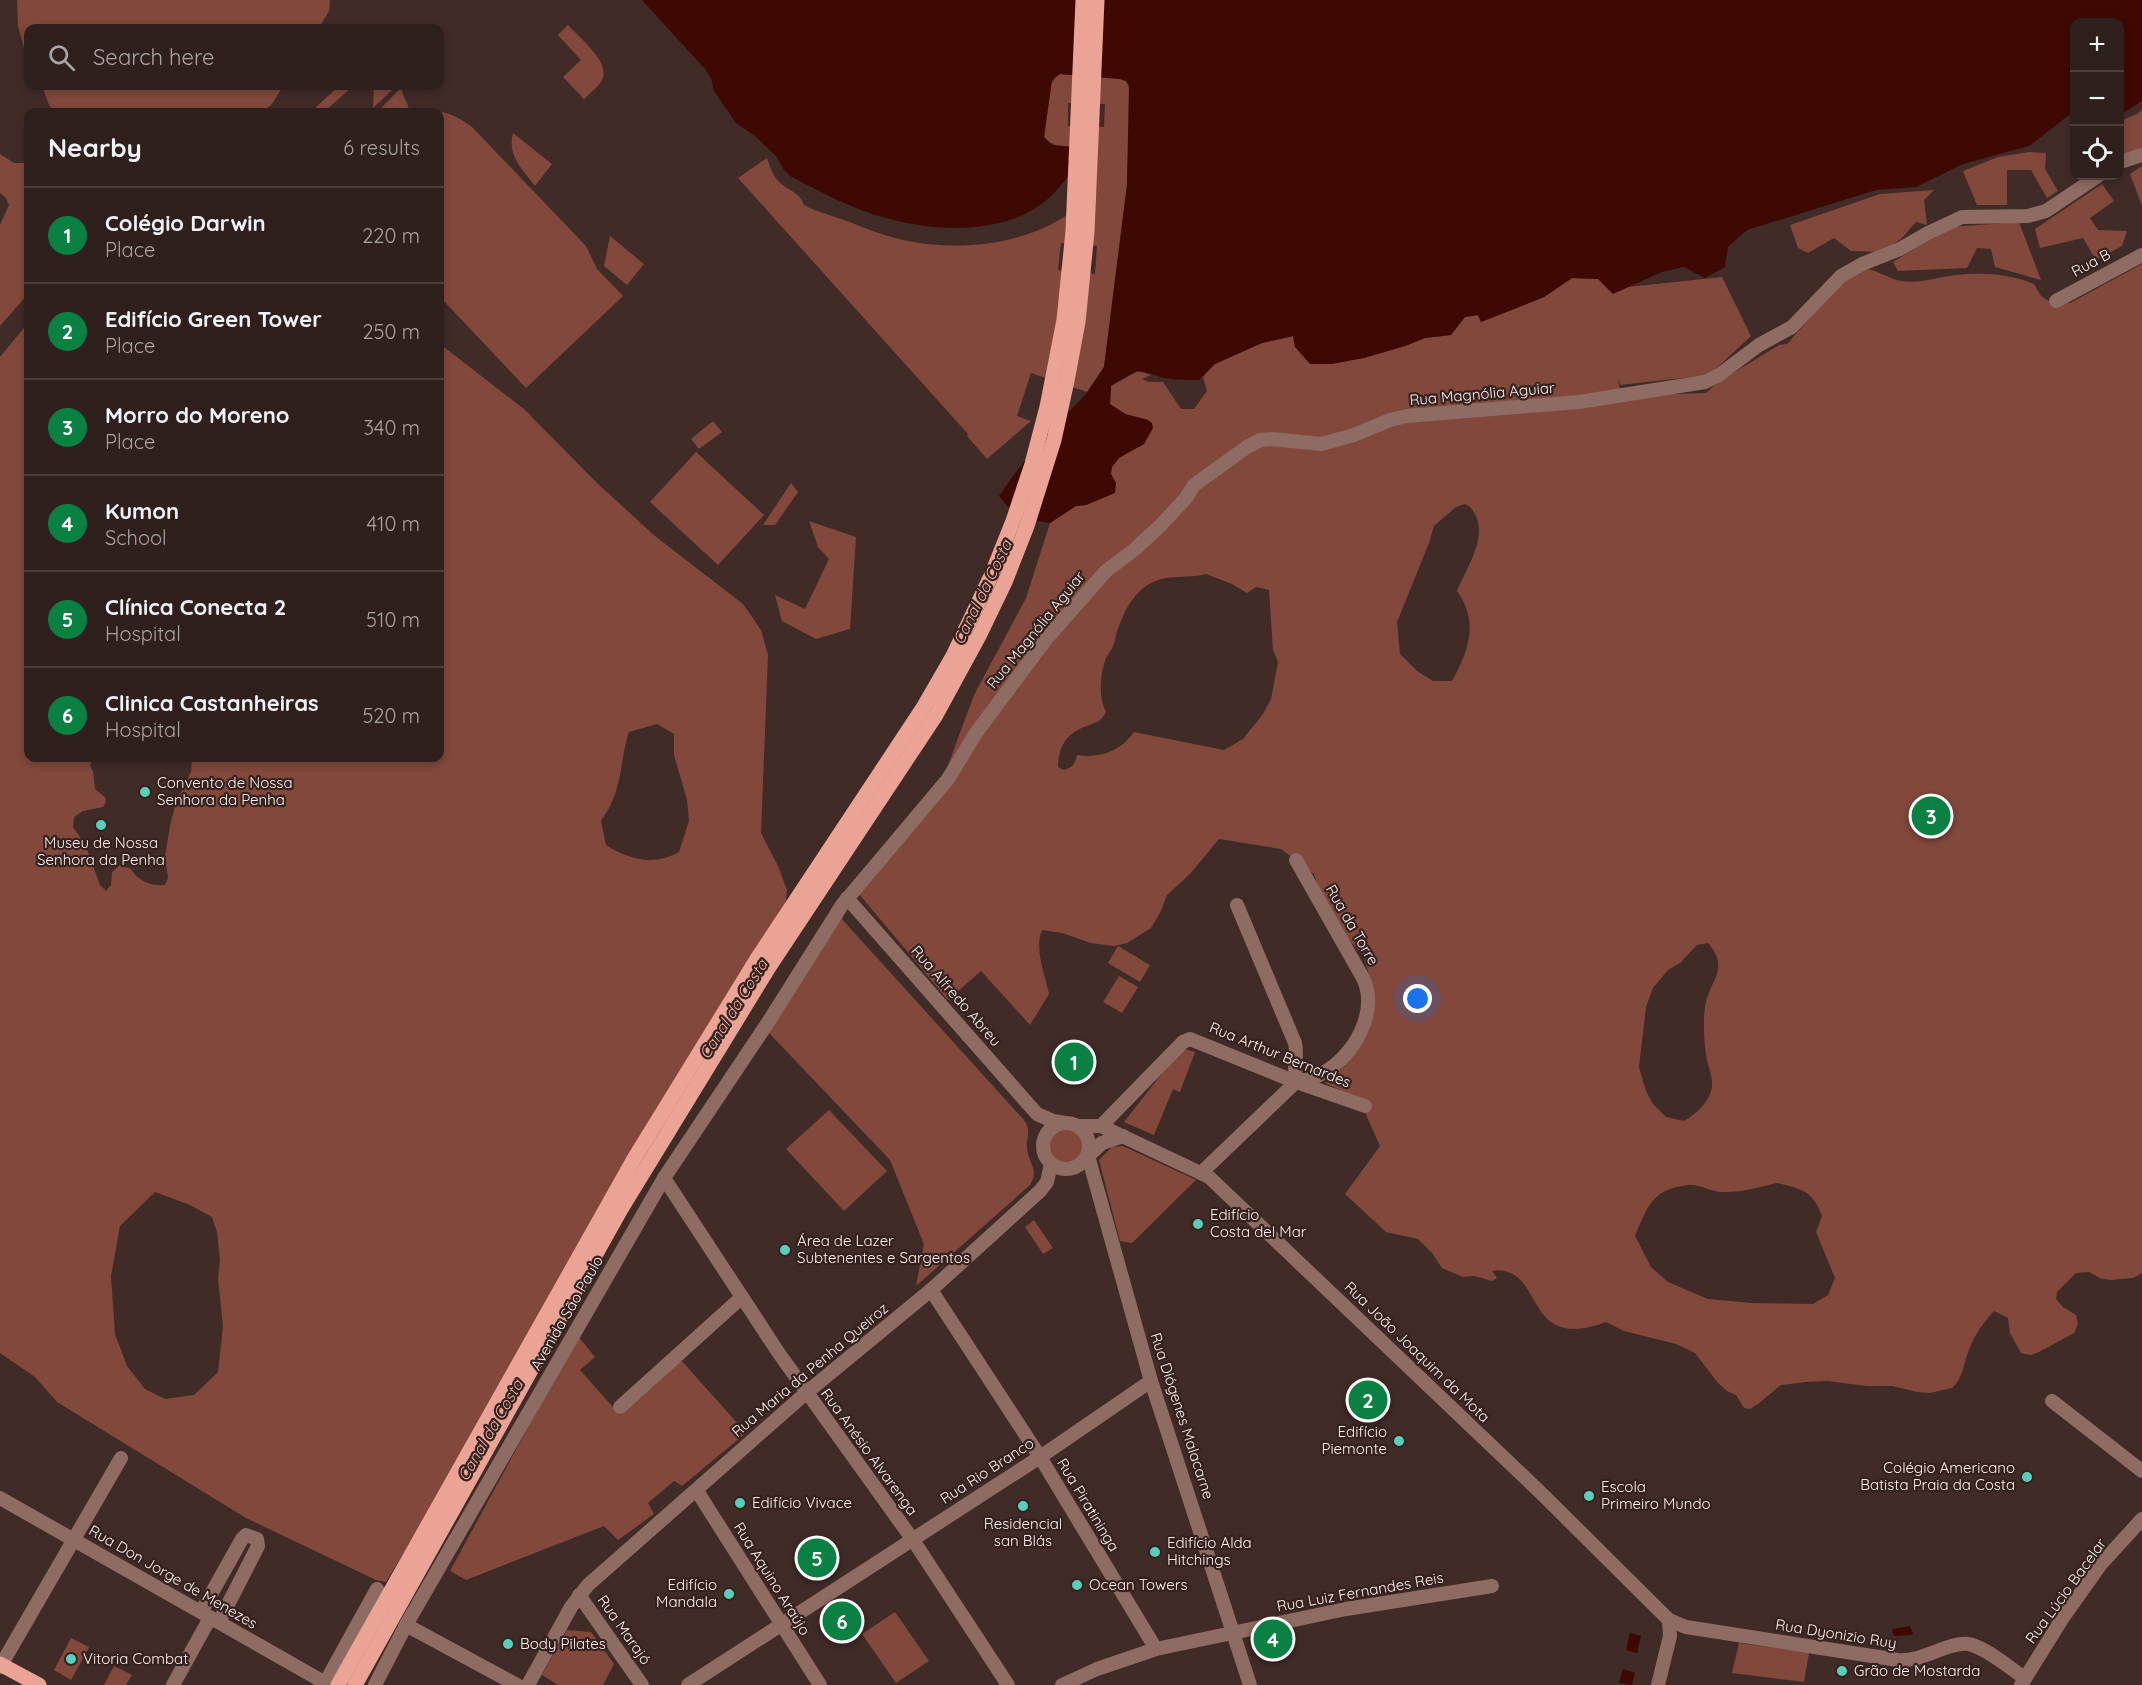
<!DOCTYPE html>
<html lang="en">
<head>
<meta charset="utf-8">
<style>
  :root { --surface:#30201d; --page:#382826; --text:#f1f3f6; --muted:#a8a3a4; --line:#4b3e3b; --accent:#0b8043 }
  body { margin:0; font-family:Quicksand,sans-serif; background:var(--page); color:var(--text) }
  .controls { position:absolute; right:18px; top:18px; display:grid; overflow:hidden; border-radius:12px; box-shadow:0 3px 9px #0003 }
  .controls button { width:54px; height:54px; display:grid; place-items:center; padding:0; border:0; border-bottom:2px solid var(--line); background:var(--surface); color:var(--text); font:30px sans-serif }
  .you { position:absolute; left:1418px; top:999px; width:21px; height:21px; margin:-15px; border:4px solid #fff; border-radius:50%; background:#1a73e8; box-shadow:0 0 0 9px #1a73e833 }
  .badge { display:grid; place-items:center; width:39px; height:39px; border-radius:50%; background:var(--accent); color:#fff; font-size:20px; font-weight:700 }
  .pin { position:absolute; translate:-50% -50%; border:3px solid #fff; box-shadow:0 2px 6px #0006 }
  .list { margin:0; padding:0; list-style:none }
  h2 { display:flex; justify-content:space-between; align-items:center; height:78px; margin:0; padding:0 24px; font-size:26px }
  h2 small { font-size:20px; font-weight:400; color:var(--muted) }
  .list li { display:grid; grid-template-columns:39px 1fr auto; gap:18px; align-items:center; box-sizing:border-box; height:96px; padding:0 24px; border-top:2px solid var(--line) }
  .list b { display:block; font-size:22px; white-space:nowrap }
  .list p { margin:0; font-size:20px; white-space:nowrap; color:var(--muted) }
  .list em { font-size:20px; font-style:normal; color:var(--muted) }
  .icon { flex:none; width:33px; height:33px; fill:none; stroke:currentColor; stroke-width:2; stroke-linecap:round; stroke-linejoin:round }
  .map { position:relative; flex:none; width:2142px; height:1685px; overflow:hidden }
  .search { position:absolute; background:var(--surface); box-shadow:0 3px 9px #0003; left:24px; top:24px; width:420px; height:66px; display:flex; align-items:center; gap:15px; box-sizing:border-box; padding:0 21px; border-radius:12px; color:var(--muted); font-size:22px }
  .panel { position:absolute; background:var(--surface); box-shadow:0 3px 9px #0003; left:24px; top:108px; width:420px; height:654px; border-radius:12px }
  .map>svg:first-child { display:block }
</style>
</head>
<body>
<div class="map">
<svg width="2142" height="1685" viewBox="0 0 2142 1685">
  <rect width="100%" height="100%" fill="#402b27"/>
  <g fill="#82483c" fill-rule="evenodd">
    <path d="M 17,0 L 330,0 L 329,11 L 319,28 L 28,28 L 28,63 L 18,26 Z"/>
    <path d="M 568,25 C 579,37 609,61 603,78 C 600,86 590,93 584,99 L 563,77 L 581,60 L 558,35 Z"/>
    <path d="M 1060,74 L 1120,79 L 1126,81 L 1130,90 L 1127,185 L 1104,367 L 1087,392 L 1031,373 L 1017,416 L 1031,421 L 987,459 L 967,436 L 968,434 L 738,178 L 767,158 C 770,166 772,175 778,181 C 788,191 799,191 804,205 C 817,212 833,216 847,221 C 867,229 887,237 908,241 C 964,252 1034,244 1079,206 L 1058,146 L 1047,141 L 1044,137 L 1051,85 L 1056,76 ZM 1068,103 L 1105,104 L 1104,127 L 1068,126 ZM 1061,243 L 1097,246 L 1095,274 L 1058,270 Z"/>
    <path d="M 42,86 L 283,86 L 272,104 L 263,112 L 55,112 L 49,105 Z"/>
    <path d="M 339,86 L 353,86 L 324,112 L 321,112 L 316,107 Z"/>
    <path d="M 374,86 L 387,86 L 392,90 L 373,108 Z"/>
    <path d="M 402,87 C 401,97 409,102 409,111 C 434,107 453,112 472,127 L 586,246 L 597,269 L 623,296 L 526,388 L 440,297 L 440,112 L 377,112 Z"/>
    <path d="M 2142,110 L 2142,150 L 2120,155 L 2120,121 L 2137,114 Z"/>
    <path d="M 513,133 L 552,164 L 535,186 C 522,169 507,155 513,133 Z"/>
    <path d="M 2029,152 L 2046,153 L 2045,169 L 2058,191 L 2047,198 L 2031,170 L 2007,170 L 2007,205 L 1977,205 L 1963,171 L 1998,157 Z"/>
    <path d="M 0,154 L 14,163 L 28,163 L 28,294 L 0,326 L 0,225 L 9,205 L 6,198 L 0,193 Z"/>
    <path d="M 2142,166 L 2142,206 L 2130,174 Z"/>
    <path d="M 2102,184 L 2114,201 L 2090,218 L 2098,230 L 2127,231 L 2122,246 L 2096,260 L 2083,238 L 2040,248 L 2035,229 Z"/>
    <path d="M 1934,190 L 1924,200 L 1927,225 L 1916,222 L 1901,239 L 1882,252 L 1851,251 L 1834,238 L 1808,253 L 1798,248 L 1790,225 L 1880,194 Z"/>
    <path d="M 2019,222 L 2041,280 L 1995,267 L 1991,249 L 1977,248 L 1967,268 L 1898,271 L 1893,262 L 1950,227 Z"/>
    <path d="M 610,236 L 644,264 L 627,285 L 604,266 Z"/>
    <path d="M 2142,264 L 2142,1273 L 2133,1278 L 2110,1280 L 2100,1278 L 2089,1272 L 2076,1273 L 2057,1292 L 2056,1299 L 2063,1307 L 2076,1315 L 2078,1324 L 2074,1333 L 2039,1352 L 2031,1355 L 2021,1353 L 2010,1333 L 2008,1318 L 1994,1311 C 1984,1322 1974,1335 1969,1350 C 1963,1364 1964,1377 1952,1388 L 1930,1393 L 1917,1392 L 1892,1386 L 1867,1386 L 1827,1381 L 1806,1382 L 1781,1385 L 1758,1404 L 1750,1409 L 1744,1408 L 1736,1395 L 1727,1391 L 1718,1383 L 1695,1353 L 1676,1344 L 1624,1331 L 1606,1322 C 1520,1354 1547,1264 1492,1271 L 1497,1278 L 1492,1281 L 1474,1276 L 1463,1277 L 1442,1268 L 1432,1253 L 1418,1239 L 1386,1232 L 1345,1194 L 1380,1146 L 1359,1099 L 1325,1083 L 1345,1066 L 1368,1025 L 1375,1005 L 1374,992 L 1364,957 L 1341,930 L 1319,889 L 1314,874 L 1281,849 L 1219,839 L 1190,874 L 1167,895 L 1161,911 L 1151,928 L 1127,943 L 1114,946 L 1091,943 L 1062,933 L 1042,930 C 1034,950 1045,974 1049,994 L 1030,1025 L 981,971 L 948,1000 L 859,894 L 933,806 L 974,695 L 1026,598 L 1050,523 L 1076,506 L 1086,505 L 1114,493 C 1116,482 1114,484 1111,475 C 1107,459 1134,450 1144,444 L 1148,420 L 1125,414 L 1110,404 L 1111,386 L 1138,371 L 1151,375 L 1142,379 L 1149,382 L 1163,382 L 1181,409 L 1194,409 L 1207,391 L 1203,377 L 1214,364 L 1262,343 L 1294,336 L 1364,358 L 1405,346 L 1425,338 L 1451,335 L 1465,317 L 1478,315 L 1481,322 L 1544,297 L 1572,278 L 1599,279 L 1609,289 L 1722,277 L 1751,336 L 1709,375 L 1620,385 L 1618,376 L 1619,386 L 1623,393 L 1670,392 L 1677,394 L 1706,393 L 1717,383 L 1779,345 L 1787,344 L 1829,297 L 1835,285 L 1866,269 C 1878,270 1889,279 1901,281 C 1920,284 1938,277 1956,275 C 1982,272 2010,274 2034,284 L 2041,296 L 2053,304 L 2070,303 ZM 1465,504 C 1471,507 1472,509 1475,514 C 1488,537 1466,569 1457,591 C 1479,622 1469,650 1452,681 L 1433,681 L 1417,671 L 1400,654 L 1397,622 L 1429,543 L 1434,526 L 1456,507 ZM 1206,574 L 1232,584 L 1247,593 L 1256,587 L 1269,590 L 1273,650 L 1278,662 L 1271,699 L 1263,714 L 1243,739 L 1224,750 L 1134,732 C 1121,751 1099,759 1077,755 C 1075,764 1073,767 1064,770 L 1058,767 C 1059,746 1066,733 1087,726 C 1096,722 1101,722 1106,712 C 1098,696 1100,675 1106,658 C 1108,654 1111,651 1113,646 C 1115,641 1116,634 1118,629 C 1124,611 1135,590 1153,582 C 1170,574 1189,579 1206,574 ZM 1708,943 C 1731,970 1709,980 1705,1007 C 1703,1019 1704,1042 1706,1054 C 1707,1064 1713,1076 1712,1086 C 1711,1101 1695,1115 1684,1121 L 1666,1117 L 1653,1104 L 1646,1091 L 1639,1067 L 1646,1007 L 1653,988 L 1668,970 L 1680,963 L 1697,945 ZM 1777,1183 C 1802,1189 1813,1191 1822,1216 L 1816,1232 L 1835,1278 L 1828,1295 L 1813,1304 L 1751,1303 L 1708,1299 L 1668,1282 L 1651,1267 L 1635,1236 C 1647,1208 1652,1188 1689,1185 C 1699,1184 1710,1191 1721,1192 C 1740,1193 1759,1187 1777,1183 Z"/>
    <path d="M 28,323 L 28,758 L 92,758 L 90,766 L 93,771 L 95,789 L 105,797 L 106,802 L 103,807 L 83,811 L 74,817 L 73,827 L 85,844 L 100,885 L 106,891 L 111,885 L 112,872 L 120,865 L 131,869 C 137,880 152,887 165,885 L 168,878 L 165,856 L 170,826 L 176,802 L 191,772 L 192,758 L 440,758 L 440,344 L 524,409 L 597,483 L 655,536 L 743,604 L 761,630 L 768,655 L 761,833 L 778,866 L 787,890 L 783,927 L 386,1582 L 376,1580 L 246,1518 L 57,1402 L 35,1377 L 0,1353 L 0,357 ZM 657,724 L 674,734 L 674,755 L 687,800 L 689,821 L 679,852 C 654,866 629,860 606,845 L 601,821 C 604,815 609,810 611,804 C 622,782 621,755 629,732 ZM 155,1192 L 190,1205 L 212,1217 L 217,1232 L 220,1260 L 218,1278 L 223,1326 L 218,1372 L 194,1395 L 165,1399 L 145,1389 L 127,1366 L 115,1334 L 111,1276 L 120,1226 Z"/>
    <path d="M 713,421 L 722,432 L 699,449 L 691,439 Z"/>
    <path d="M 696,452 L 764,515 L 718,565 L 650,502 Z"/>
    <path d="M 791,483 L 798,492 L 775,525 L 763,525 Z"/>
    <path d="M 809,521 L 856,537 L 850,629 L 816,639 L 782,621 L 775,595 L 805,609 L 829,559 L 818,547 Z"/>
    <path d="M 840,917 L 1024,1120 C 1032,1131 1026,1137 1027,1148 C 1028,1163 1040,1170 1030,1185 L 916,1286 L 924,1244 L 890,1160 L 769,1033 Z"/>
    <path d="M 1118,946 L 1150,965 L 1140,982 L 1108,963 Z"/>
    <path d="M 1119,976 L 1138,987 L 1122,1013 L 1103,1002 Z"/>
    <path d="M 1182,1048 L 1195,1052 L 1180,1092 L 1173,1089 L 1154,1135 L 1124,1122 Z"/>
    <path d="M 829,1110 L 887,1171 L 844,1211 L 786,1149 Z"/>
    <circle cx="1066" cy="1146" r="17"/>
    <path d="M 1123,1146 L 1196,1180 L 1132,1243 L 1120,1241 L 1099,1160 L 1112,1147 Z"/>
    <path d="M 1034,1220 L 1053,1248 L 1043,1254 L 1025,1227 Z"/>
    <path d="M 578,1336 L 595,1357 L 580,1370 L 620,1415 L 681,1360 L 746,1433 L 682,1486 L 674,1481 L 648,1503 L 654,1514 L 618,1540 L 604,1526 L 466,1580 L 450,1571 Z"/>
    <path d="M 895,1612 L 929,1661 L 896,1683 L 862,1634 Z"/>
    <path d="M 567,1630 L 591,1632 L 614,1664 L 603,1685 L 558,1685 L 542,1675 Z"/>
    <path d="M 71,1638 L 89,1647 L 71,1680 L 54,1670 Z"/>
    <path d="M 1739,1643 L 1809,1653 L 1804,1682 L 1732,1673 Z"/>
    <path d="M 114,1666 L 132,1675 L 126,1685 L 104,1685 Z"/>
  </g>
  <g fill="#3e0903">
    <path d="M 642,0 L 2142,0 L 2142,101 L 2120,115 L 2120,22 L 2074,22 L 2074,114 L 2069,115 L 2029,146 L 1963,164 L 1916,187 L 1876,190 L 1747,230 L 1728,247 L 1725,267 L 1705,278 L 1684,267 L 1662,272 L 1613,294 L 1598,279 L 1572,278 L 1544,297 L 1481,322 L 1478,315 L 1465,317 L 1451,335 L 1425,338 L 1405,346 L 1364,358 L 1332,364 L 1310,364 L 1295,347 L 1293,336 L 1262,343 L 1215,364 L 1199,380 C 1187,380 1176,380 1164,378 C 1156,376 1144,370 1136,372 C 1132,373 1114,384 1111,386 L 1110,404 L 1125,414 L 1148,420 L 1152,423 L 1153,428 L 1144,444 L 1119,458 L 1112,467 L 1111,474 L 1116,483 L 1115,493 L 1086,505 L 1076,506 L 1050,523 L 1016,517 L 999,496 L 1012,477 L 1043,439 L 1086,394 L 1104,367 L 1127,185 L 1129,85 L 1126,81 L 1120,79 L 1060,74 L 1052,80 L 1044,137 L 1052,145 L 1076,147 C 1075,153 1075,160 1073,165 C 1070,175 1062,185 1055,192 C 1014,236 940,233 886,218 C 852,209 821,192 790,176 L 784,170 L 776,156 L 755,136 L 736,123 L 714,91 L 711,78 L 705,69 Z"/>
    <path d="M 1910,1626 L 1913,1633 L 1912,1635 L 1894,1636 L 1892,1629 Z"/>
    <path d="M 1630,1633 L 1641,1636 L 1637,1653 L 1626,1650 Z"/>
    <path d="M 1623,1669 L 1635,1673 L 1632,1685 L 1619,1683 Z"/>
  </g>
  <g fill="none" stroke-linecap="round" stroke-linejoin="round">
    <g stroke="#8e6b63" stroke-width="14">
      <path d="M 2120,162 L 2142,155"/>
      <path d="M 2056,301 L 2142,255"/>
      <path d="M 1296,860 L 1363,978 C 1379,1012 1354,1056 1323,1073 C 1315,1078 1305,1080 1296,1082"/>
      <path d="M 847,898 L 1037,1114 L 1053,1121 L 1066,1123"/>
      <path d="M 1237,905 L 1295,1043 C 1298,1056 1293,1068 1296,1082"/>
      <circle cx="1066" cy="1146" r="23"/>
      <path d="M 1077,1126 L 1101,1126 L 1209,1177 L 1540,1492 L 1669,1620 L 1686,1627 L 1898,1660 C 1923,1662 1947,1642 1968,1644 C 1984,1646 2011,1669 2025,1678"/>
      <path d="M 1101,1126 L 1183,1042 L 1190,1039 L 1296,1082 L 1365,1106"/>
      <path d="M 1123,1136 L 1102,1143 L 1088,1156 L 1151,1381 L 1250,1685"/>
      <path d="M 1202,1172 L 1296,1082"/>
      <path d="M 664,1178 L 778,1352 L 913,1540 L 1008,1685"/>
      <path d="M 931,1290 L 1040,1457 L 1156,1649"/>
      <path d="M 2052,1401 L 2142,1471"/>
      <path d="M 620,1407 L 742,1297"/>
      <path d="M 697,1491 L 820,1685"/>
      <path d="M 0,1498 L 329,1685"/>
      <path d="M 579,1595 L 642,1685"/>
      <path d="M 201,1612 L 242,1539 L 246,1535 L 257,1539 L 258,1546 L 219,1622"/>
      <path d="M 406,1625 L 517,1685"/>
      <path d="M 0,1667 L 121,1458"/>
      <path d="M 173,1685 L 210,1618"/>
      <path d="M 324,1685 L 377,1589"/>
      <path d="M 375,1685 L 406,1625 L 664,1178 L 767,1024 L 842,905 L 948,779 L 976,733 L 1047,638 L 1106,571 L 1135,549 L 1160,526 L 1186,498 L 1194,485 L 1247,447 L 1260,440 L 1272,439 L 1321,444 L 1354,435 L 1390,420 L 1407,416 L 1579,402 L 1705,382 L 1719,375 L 1759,345 L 1792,327 L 1841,276 L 1862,264 L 1900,249 L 1928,233 L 1962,217 L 2028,216 L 2046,211 L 2098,176"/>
      <path d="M 528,1685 L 571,1607 L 588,1585 L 806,1393 L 931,1290 L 1040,1191 L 1047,1182 L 1051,1164"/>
      <path d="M 688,1685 L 1040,1457 L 1151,1381"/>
      <path d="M 1062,1685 L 1097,1669 L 1156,1649 L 1346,1609 L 1492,1586"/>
      <path d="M 1658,1685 L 1670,1636 L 1669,1620"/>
      <path d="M 2021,1685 L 2062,1619 L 2101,1564 L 2142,1519"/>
    </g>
    <g stroke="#eaa394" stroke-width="15">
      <path d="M 0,1664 L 39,1685"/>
      <path d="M 338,1685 L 634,1159 L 757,959 L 923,708 L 953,656 L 991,576 L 1013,521 L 1032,464 L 1047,407 L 1064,320 L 1073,231 L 1083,0"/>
      <path d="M 355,1685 L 621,1209 L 769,967 L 936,715 L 979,636 L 1005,582 L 1027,526 L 1054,440 L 1067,381 L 1078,322 L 1087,232 L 1097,0"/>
    </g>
  </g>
  <g fill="#5acebd" stroke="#35221e" stroke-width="2">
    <circle cx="145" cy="792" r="6"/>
    <circle cx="101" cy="825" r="6"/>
    <circle cx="1198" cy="1224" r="6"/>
    <circle cx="785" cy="1250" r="6"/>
    <circle cx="1399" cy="1441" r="6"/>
    <circle cx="2027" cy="1477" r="6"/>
    <circle cx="1589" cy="1496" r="6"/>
    <circle cx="740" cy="1503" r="6"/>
    <circle cx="1023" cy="1506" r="6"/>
    <circle cx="1155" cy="1552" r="6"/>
    <circle cx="1077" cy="1585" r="6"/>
    <circle cx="729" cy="1594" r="6"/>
    <circle cx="508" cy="1644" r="6"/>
    <circle cx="71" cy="1659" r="6"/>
    <circle cx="1842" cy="1671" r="6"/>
  </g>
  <g text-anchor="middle" stroke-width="4.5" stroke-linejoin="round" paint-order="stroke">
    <g font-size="15" fill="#fef0ed" stroke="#35221e">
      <text transform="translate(2091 263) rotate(-28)" y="5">Rua B</text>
      <text transform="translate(1482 394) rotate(-5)" y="5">Rua Magnólia Aguiar</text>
      <text transform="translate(1036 630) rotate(-51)" y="5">Rua Magnólia Aguiar</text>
      <text transform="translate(1352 925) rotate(60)" y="5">Rua da Torre</text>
      <text transform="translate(956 996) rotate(49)" y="5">Rua Alfredo Abreu</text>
      <text transform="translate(1280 1055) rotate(22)" y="5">Rua Arthur Bernardes</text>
      <text transform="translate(567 1313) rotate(-60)" y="5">Avenida São Paulo</text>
      <text transform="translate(1417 1352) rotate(44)" y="5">Rua João Joaquim da Mota</text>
      <text transform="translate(810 1370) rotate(-40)" y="5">Rua Maria da Penha Queiroz</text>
      <text transform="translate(1182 1416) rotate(72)" y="5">Rua Diógenes Malacarne</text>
      <text transform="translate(869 1452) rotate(54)" y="5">Rua Anésio Alvarenga</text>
      <text transform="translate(987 1471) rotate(-33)" y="5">Rua Rio Branco</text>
      <text transform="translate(1088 1505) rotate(59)" y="5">Rua Piratininga</text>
      <text transform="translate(173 1577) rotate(30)" y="5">Rua Don Jorge de Menezes</text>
      <text transform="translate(772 1579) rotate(58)" y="5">Rua Aquino Araújo</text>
      <text transform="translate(2066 1591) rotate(-54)" y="5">Rua Lúcio Bacelar</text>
      <text transform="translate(1360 1592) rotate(-10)" y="5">Rua Luiz Fernandes Reis</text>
      <text transform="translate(624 1630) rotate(55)" y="5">Rua Marajó</text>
      <text transform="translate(1836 1634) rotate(9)" y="5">Rua Dyonizio Ruy</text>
    </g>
    <g font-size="15" fill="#fef0ed" stroke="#35221e" text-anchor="start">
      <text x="157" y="788">Convento de Nossa<tspan x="157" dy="17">Senhora da Penha</tspan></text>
      <text x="101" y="848" text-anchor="middle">Museu de Nossa<tspan x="101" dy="17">Senhora da Penha</tspan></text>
      <text x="1210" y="1220">Edifício<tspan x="1210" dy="17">Costa del Mar</tspan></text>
      <text x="797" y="1246">Área de Lazer<tspan x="797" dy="17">Subtenentes e Sargentos</tspan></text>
      <text x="1387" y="1437" text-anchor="end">Edifício<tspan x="1387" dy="17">Piemonte</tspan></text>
      <text x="2015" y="1473" text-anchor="end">Colégio Americano<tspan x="2015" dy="17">Batista Praia da Costa</tspan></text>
      <text x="1601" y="1492">Escola<tspan x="1601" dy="17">Primeiro Mundo</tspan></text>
      <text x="752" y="1508">Edifício Vivace</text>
      <text x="1023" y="1529" text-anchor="middle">Residencial<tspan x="1023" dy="17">san Blás</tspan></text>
      <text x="1167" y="1548">Edifício Alda<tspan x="1167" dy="17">Hitchings</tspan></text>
      <text x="717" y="1590" text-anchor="end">Edifício<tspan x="717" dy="17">Mandala</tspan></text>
      <text x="1089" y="1590">Ocean Towers</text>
      <text x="520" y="1649">Body Pilates</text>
      <text x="83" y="1664">Vitoria Combat</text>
      <text x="1854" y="1676">Grão de Mostarda</text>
    </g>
    <g font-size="16" font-style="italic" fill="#f4b2a4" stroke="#35221e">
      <text transform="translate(982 592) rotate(-64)" y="6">Canal da Costa</text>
      <text transform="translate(733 1009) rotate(-58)" y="6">Canal da Costa</text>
      <text transform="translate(490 1430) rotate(-60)" y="6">Canal da Costa</text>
    </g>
  </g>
</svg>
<div class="controls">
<button>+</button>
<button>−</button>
<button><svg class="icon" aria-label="locate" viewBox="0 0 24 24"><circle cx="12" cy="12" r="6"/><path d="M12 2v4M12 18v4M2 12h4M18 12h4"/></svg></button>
</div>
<div class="you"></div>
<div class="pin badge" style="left:1074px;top:1062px">1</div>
<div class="pin badge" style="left:1368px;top:1400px">2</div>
<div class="pin badge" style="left:1931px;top:816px">3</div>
<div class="pin badge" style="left:1273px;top:1639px">4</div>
<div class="pin badge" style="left:817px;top:1558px">5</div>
<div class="pin badge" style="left:842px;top:1621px">6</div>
<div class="search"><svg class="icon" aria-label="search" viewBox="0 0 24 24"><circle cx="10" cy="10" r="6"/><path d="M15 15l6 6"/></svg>Search here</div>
<section class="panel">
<h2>Nearby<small>6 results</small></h2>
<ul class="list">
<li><span class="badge">1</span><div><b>Colégio Darwin</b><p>Place</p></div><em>220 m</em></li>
<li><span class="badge">2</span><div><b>Edifício Green Tower</b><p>Place</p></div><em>250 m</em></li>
<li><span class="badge">3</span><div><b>Morro do Moreno</b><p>Place</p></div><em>340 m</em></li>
<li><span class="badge">4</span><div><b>Kumon</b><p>School</p></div><em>410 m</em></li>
<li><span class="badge">5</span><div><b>Clínica Conecta 2</b><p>Hospital</p></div><em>510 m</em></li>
<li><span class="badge">6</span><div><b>Clinica Castanheiras</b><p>Hospital</p></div><em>520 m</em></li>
</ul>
</section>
</div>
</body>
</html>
